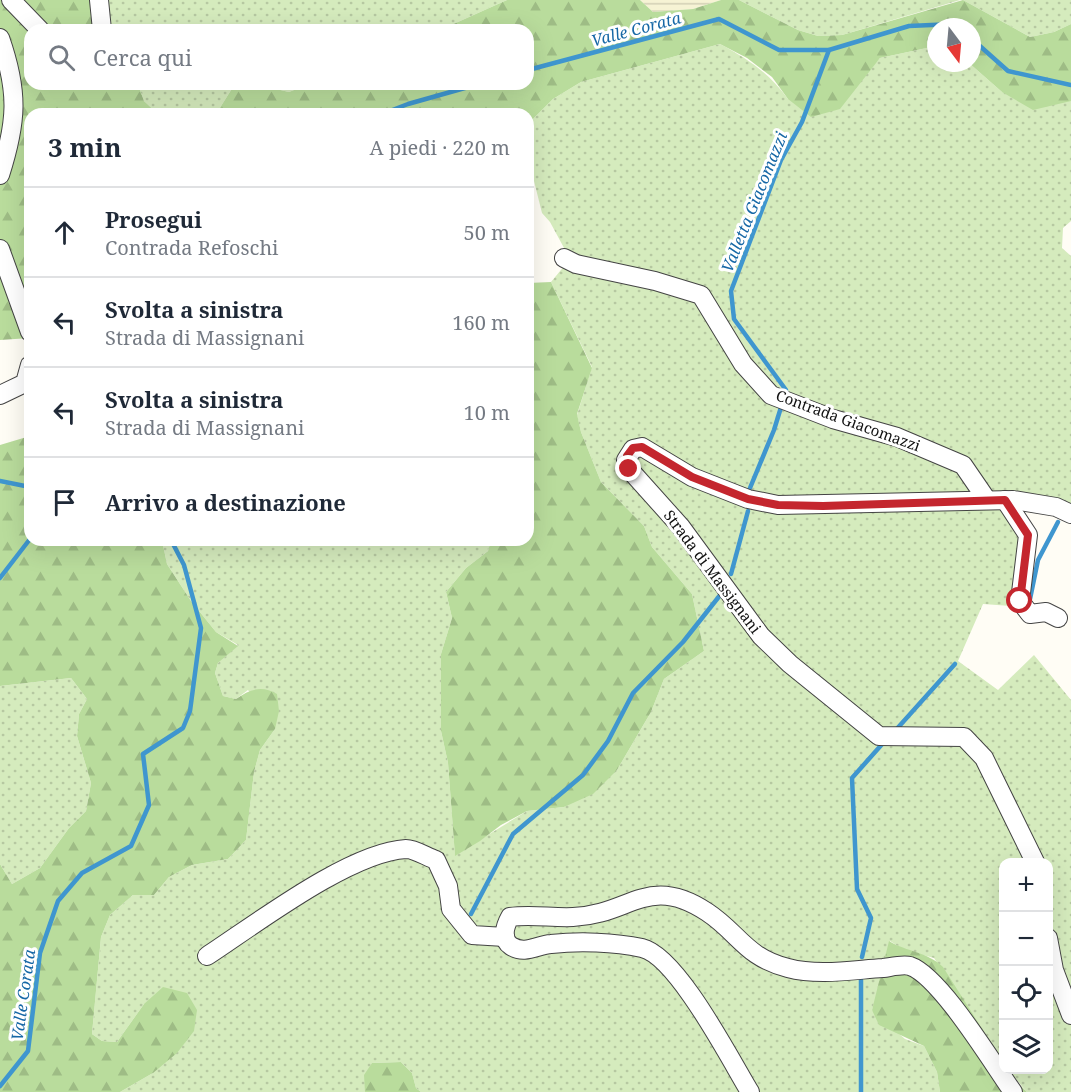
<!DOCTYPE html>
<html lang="it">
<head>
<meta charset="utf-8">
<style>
  :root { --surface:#fff; --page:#f6f6f7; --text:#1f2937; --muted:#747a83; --line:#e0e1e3 }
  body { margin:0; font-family:"Noto Serif",serif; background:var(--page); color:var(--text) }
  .controls { position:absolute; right:18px; bottom:18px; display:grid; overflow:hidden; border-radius:12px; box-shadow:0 6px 24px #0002 }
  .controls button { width:54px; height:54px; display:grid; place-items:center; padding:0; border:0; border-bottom:2px solid var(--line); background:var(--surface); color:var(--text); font:30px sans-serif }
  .compass { position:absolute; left:927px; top:18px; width:54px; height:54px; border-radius:50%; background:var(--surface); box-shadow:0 6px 24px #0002; rotate:164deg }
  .stop { position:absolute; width:18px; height:18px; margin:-14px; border:4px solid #c4262e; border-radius:50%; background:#fff }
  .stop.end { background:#c4262e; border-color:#fff; box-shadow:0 2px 6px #0008 }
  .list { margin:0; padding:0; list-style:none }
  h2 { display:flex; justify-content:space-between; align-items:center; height:78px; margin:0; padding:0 24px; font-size:26px }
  h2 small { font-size:20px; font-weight:400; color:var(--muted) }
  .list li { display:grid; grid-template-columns:39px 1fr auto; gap:18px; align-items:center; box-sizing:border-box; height:90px; padding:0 24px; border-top:2px solid var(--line) }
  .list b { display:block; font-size:22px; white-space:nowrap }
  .list p { margin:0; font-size:20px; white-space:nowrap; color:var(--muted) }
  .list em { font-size:20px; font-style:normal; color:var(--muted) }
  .icon { flex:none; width:33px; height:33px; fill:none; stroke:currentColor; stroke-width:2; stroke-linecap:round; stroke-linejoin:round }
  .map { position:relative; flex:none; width:1071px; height:1092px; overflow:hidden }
  .search { position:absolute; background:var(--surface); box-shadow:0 6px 24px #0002; left:24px; top:24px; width:510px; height:66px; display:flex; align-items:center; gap:15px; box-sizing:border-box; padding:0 21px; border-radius:18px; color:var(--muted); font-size:22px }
  .panel { position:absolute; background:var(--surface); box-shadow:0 6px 24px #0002; left:24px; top:108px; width:510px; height:438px; border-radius:18px }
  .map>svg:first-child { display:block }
</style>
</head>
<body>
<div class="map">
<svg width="1071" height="1092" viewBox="0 0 1071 1092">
  <defs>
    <pattern id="farmland-rules" width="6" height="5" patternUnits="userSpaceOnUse" patternTransform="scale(1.5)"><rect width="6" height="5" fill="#f6f3d4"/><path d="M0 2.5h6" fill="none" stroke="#d2cfb5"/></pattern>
    <pattern id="grass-dots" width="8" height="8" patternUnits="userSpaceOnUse" patternTransform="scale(1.5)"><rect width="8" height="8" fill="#d5ebbd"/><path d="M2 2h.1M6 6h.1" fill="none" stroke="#b6c8a1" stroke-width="1.8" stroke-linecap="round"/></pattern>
    <pattern id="forest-firs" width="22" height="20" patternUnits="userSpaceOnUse" patternTransform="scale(1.5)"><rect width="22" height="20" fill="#b9dc9c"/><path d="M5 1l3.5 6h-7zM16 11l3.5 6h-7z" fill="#9ebc85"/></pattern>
  </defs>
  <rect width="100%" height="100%" fill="#fffdf5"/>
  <path fill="url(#farmland-rules)" d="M 640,0 L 721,0 L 693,9 L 653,12 Z"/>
  <g fill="url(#grass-dots)">
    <path d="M 104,0 L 507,0 L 440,30 L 109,30 Z"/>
    <path d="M 739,0 L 960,0 L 842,35 L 818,36 L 798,30 Z"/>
    <path d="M 963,0 L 1071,0 L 1071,24 L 1054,32 L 1030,37 Z"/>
    <path d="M 720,44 C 748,59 769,73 788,99 L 867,72 L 880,58 L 936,46 L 936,63 L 969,63 L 1002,92 L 1071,101 L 1071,221 L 1063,228 L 1062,248 L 1071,256 L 1071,511 L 1017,501 L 1024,607 L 983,604 L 958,661 L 998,690 L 1034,655 L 1071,700 L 1071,1092 L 1027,1092 L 1008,1070 L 1048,1070 L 1048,862 L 1004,862 L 1003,1062 L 934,958 L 904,950 L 890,941 C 883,964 880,987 872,1010 L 905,1039 L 924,1046 L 937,1072 L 940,1092 L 421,1092 L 416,1088 L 412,1073 L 401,1062 L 372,1063 L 365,1092 L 120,1092 L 153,1073 L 144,1004 L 117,1042 L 102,1041 L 92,1034 L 101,937 L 110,915 L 133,895 L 154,895 L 169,877 L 192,865 L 228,859 L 246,840 L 254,772 L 260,750 L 275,729 L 248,690 L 236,699 L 223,696 L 215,673 L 218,663 L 238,645 L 216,632 L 191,601 L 167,564 L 162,540 L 491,540 L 488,551 L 466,568 L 446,592 L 452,618 L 441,654 L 441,731 L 448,763 L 455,855 L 527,811 L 564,807 L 617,770 L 651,712 L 664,679 L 704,651 L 692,594 L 652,547 L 644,526 L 601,482 L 581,432 L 577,415 L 592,367 L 551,282 L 570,259 L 550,222 L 542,213 L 528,157 L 528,124 L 553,99 L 581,82 Z"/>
    <path d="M 138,84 L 309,84 L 289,92 L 263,86 L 233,87 L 216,114 L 158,114 L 144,101 Z"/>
    <path d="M 71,678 L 87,699 L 79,714 L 77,736 L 91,783 L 86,811 L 69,828 L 40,868 L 12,884 L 0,864 L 0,686 Z"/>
  </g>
  <g fill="url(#forest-firs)">
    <path d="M 0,0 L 104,0 L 109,30 L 30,30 L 30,84 L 138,84 L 144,101 L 158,114 L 30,114 L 30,338 L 0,340 Z"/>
    <path d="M 507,0 L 640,0 L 653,12 L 693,9 L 721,0 L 739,0 L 798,30 L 818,36 L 842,35 L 963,0 L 1030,37 L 1054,32 L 1071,24 L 1071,101 L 1033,110 L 1002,92 L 969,63 L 972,63 L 972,27 L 936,27 L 936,46 L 880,58 L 840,109 L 811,117 L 788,99 L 772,77 L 747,58 L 720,44 L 581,82 L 553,99 L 528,124 L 528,114 L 216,114 L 233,87 L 263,86 L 289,92 L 309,84 L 528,84 L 528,30 L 440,30 Z"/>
    <path d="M 551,282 L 592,368 L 577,414 L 581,432 L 601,482 L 644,526 L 652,547 L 692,594 L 704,651 L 664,679 L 651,712 L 617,770 L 593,794 L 564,807 L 527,811 L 501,825 L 480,841 L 455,856 L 448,763 L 441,731 L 441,654 L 452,618 L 446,592 L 466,568 L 488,551 L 491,540 L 528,540 L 528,283 Z"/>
    <path d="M 30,436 L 30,540 L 162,540 L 167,564 L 191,601 L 216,632 L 238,646 L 218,663 L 215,673 L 223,696 L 236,699 C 250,689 262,685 277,694 L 279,711 L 275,729 L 260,750 L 254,772 L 246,840 L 228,859 L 192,865 L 169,877 L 154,895 L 133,895 L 110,915 L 101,937 L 92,1034 L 102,1041 L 117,1042 L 144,1004 L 163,987 L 187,993 L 197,1010 L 194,1031 L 177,1053 L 153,1073 L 120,1092 L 0,1092 L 0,864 L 12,884 L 40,868 L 69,828 L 86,811 L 91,783 L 77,736 L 79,714 L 87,699 L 71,678 L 0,686 L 0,445 Z"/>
    <path d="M 889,941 C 907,952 928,952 943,967 L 1014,1079 L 1027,1092 L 940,1092 L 937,1072 L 924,1046 L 879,1025 L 872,1010 Z"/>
    <path d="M 401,1062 L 412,1073 L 416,1088 L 421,1092 L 365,1092 L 364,1075 L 372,1063 Z"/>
  </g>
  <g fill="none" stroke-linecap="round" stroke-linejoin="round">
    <g stroke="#3f96cf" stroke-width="4.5">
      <path d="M 972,39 L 1008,71 L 1071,85"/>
      <path d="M 528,70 L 719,19 L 779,50 L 829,50 L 909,26 L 954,24 L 958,27"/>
      <path d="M 382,114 L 408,104 L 479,84"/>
      <path d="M 784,396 L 786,390 L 734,319 L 731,291 L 781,160 L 802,122 L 829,50"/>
      <path d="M 0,481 L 30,487"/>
      <path d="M 750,488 L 774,430 L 782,404"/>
      <path d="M 731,574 L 748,511"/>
      <path d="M 0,578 L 30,539"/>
      <path d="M 1030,599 L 1038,560 L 1058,522"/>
      <path d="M 894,732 L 955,664"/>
      <path d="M 471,914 L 513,834 L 583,775 L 608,741 L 633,693 L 683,642 L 721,594"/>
      <path d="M 862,957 L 871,918 L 857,889 L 852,778 L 884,742"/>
      <path d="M 0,1086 L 28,1051 L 40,953 L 58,901 L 82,873 L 131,846 L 149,805 L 143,754 L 183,728 L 190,711 L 201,628 L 184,565 L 171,540"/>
      <path d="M 861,1092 L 861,980"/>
    </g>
    <g stroke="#444" stroke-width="20">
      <g id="minor">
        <path d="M 11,0 L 40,30"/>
        <path d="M 99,0 L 102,30"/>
        <path d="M 0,38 C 19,92 17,122 0,175"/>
        <path d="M 0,249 L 30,332"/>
        <path d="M 564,258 L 576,264 L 655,281 L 701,295 L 743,364 L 771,395 L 833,419 L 897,437 L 963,465 L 987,500"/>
        <path d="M 0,395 L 25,383 L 30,365"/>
        <path d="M 1005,500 L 1028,535 L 1020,601 L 1030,614 L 1046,612 L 1058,618"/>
        <path d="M 1035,862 L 984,758 L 964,737 L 879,736 L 790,664 L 761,636 L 681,527 L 629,469 L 626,460 L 633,449 L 642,447 L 692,477 L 748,499 L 778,505 L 1013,500 L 1056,507 L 1071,514"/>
        <path d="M 1048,938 L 1054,970 L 1071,1015"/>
        <path d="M 207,956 C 256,924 350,852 406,849 C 415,849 427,857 436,860 L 448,886 L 451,909 L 472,935 L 505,937"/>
        <path d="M 750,1092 C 730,1059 677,956 642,948 C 614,942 579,941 551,944 C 537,945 525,955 511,946 C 501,939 505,926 510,917 C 531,914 552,918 573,917 C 630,915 648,873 707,912 C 739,933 745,957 788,968 C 818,976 852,970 883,968 C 891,967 903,964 910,966 C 940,976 993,1064 1013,1092"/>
      </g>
    </g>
    <use href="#minor" stroke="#fff" stroke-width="18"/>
  </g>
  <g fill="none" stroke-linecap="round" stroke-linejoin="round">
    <path stroke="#c4262e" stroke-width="8" d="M 629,469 L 627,456 L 633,448 L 642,447 L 692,477 L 748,499 L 778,505 L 823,506 L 1005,500 L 1028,535 L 1020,601"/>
  </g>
  <g text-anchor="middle" stroke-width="6" stroke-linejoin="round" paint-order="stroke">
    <g font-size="15" fill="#111" stroke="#fff">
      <text transform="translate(848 421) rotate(20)" y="5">Contrada Giacomazzi</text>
      <text transform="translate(712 572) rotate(53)" y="5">Strada di Massignani</text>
    </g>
    <g font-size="16" font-style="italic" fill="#1768a6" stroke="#fff">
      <text transform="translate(636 29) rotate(-15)" y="6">Valle Corata</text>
      <text transform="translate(754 202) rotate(-68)" y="6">Valletta Giacomazzi</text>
      <text transform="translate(23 995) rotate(-82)" y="6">Valle Corata</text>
    </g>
  </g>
</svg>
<div class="controls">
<button>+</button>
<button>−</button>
<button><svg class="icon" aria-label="locate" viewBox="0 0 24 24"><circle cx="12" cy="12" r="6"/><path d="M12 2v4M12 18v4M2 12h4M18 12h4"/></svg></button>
<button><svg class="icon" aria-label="layers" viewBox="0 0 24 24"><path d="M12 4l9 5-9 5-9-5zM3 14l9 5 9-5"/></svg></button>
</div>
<svg class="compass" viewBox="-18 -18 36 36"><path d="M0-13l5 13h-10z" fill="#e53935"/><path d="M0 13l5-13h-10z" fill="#747a83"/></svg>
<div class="stop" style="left:1020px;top:601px"></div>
<div class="stop end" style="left:629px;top:469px"></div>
<div class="search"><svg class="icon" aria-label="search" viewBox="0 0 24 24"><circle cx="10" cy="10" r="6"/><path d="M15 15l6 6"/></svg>Cerca qui</div>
<section class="panel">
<h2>3 min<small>A piedi · 220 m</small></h2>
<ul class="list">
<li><svg class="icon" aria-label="ahead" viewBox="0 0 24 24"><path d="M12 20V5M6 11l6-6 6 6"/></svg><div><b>Prosegui</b><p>Contrada Refoschi</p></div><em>50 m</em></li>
<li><svg class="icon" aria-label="left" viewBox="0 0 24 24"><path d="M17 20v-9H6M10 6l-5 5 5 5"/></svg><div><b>Svolta a sinistra</b><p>Strada di Massignani</p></div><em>160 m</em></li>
<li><svg class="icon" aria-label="left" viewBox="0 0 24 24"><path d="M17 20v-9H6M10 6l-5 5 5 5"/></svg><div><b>Svolta a sinistra</b><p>Strada di Massignani</p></div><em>10 m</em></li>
<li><svg class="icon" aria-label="arrive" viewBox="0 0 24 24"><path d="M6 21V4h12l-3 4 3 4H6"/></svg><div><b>Arrivo a destinazione</b></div></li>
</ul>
</section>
</div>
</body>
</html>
